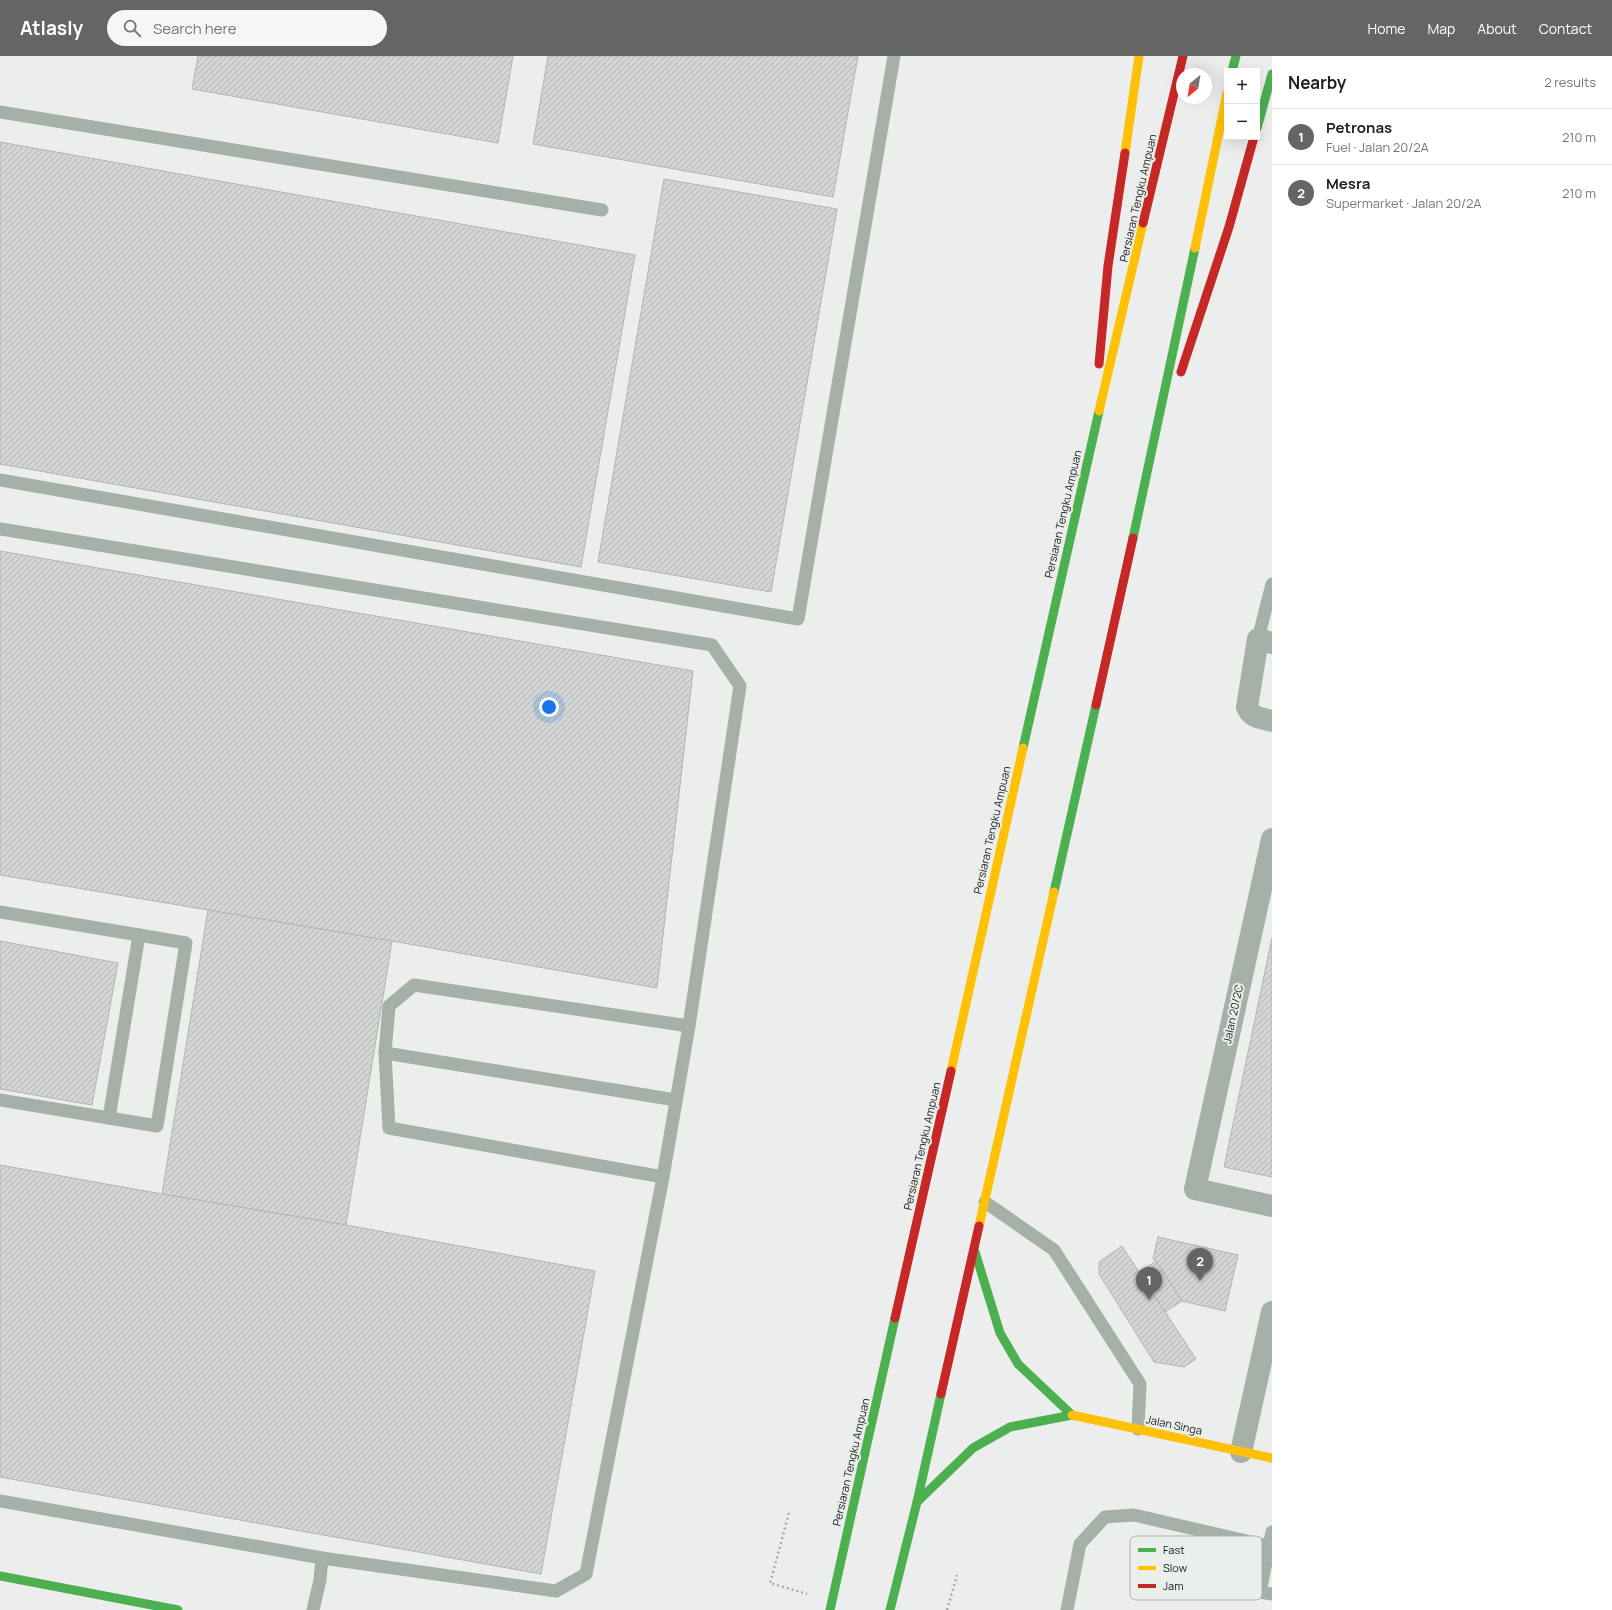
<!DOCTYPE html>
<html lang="en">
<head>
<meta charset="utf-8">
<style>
  :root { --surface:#fff; --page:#f6f6f6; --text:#222; --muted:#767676; --line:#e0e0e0; --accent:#636664 }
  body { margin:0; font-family:Manrope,sans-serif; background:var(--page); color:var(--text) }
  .controls { position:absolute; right:12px; top:12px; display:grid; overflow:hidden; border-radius:0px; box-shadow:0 4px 16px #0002 }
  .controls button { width:36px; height:36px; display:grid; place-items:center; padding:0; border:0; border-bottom:1px solid var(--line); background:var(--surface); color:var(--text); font:20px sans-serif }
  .compass { position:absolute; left:1176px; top:12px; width:36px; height:36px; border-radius:50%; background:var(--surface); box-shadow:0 4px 16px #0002; rotate:210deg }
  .you { position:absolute; left:549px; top:651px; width:14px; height:14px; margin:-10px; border:3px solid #fff; border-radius:50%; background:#1a73e8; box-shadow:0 0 0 6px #1a73e833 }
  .badge { display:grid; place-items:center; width:26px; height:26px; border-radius:50%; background:var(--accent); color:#fff; font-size:13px; font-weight:700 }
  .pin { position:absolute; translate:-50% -33px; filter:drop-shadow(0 1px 2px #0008) }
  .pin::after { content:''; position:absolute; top:21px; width:14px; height:12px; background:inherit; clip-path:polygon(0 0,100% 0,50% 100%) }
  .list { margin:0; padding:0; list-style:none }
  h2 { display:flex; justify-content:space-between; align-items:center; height:52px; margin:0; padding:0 16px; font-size:17px }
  h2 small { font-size:13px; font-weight:400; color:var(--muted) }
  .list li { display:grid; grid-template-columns:26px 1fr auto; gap:12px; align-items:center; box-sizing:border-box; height:56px; padding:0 16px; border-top:1px solid var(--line) }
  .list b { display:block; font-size:15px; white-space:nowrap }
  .list p { margin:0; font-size:13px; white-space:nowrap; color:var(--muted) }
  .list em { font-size:13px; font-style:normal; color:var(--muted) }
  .icon { flex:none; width:22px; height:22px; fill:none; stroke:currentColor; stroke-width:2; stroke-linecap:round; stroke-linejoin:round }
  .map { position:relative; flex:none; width:1272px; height:1554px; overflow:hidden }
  header { display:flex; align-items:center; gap:24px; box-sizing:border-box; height:56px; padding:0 20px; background:var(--accent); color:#fff }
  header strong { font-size:19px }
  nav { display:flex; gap:22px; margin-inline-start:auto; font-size:14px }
  .search { width:280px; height:36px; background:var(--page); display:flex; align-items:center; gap:10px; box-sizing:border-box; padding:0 14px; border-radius:22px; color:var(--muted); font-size:15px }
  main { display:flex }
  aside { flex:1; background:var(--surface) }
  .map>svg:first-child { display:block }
</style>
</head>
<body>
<header>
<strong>Atlasly</strong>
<div class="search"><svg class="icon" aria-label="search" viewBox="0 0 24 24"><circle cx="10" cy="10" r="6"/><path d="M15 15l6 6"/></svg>Search here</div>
<nav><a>Home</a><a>Map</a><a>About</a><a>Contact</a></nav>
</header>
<main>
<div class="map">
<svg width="1272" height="1554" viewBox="0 0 1272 1554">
  <defs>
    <pattern id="building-hatch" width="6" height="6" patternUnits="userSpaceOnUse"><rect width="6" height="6" fill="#d2d5d3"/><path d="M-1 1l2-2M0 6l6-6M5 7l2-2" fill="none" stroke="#b4b6b5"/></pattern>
  </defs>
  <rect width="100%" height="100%" fill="#ebeeec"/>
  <g fill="url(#building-hatch)" stroke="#b2b4b3">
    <path d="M 198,0 L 513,0 L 498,87 L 192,33 Z"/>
    <path d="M 548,0 L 858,0 L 833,141 L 533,88 Z"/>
    <path d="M 0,86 L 635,199 L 581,511 L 0,408 Z"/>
    <path d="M 664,123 L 837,153 L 771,536 L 598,506 Z"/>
    <path d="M 0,495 L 693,615 L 657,932 L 392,885 L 0,819 Z"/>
    <path d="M 208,854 L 392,885 L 346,1169 L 162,1138 Z"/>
    <path d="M 1272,882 L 1272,1121 L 1224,1111 Z"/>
    <path d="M 0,885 L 118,907 L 92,1049 L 0,1033 Z"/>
    <path d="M 0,1109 L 162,1138 L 346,1169 L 595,1215 L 541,1518 L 0,1421 Z"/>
    <path d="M 1158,1181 L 1238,1199 L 1225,1255 L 1182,1245 L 1156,1205 L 1153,1203 Z"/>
    <path d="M 1122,1190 L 1196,1303 L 1184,1311 L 1154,1306 L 1099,1218 L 1099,1206 Z"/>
    <path d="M 1156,1205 L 1182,1245 L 1165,1256 L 1139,1216 Z"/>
  </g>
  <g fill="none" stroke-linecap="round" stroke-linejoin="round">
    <g stroke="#a4ada6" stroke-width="2.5" stroke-dasharray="2 3" stroke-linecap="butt">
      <path d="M 789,1457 L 770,1527 L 807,1538"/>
      <path d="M 947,1554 L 957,1519"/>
    </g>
    <g stroke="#a5b0a6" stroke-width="13">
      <path d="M 0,56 L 602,154"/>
      <path d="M 0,424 L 798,563 L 894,0"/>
      <path d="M 0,473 L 712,589 L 740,630 L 689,970 L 663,1121 L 586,1518 L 556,1535 L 322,1502 L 0,1445"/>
      <path d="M 1258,583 L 1272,528"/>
      <path d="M 0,856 L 139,879 L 109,1062 L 0,1044"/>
      <path d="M 385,997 L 676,1044"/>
      <path d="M 109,1062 L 157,1070 L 186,887 L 139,879"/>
      <path d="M 663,1121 L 389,1072 L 385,997 L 389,950 L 414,929 L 689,970"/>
      <path d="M 985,1146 L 1054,1194 L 1140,1328 L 1138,1373"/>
      <path d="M 1272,1476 L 1260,1536 L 1272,1538"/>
      <path d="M 313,1554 L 320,1524 L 322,1502"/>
      <path d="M 1067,1554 L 1080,1488 L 1105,1461 L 1134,1459 L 1272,1491"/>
    </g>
    <g stroke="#a5b0a6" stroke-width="22">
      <path d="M 1272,587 L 1258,583 L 1247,651 C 1251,662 1261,662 1272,665"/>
      <path d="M 1272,783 L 1195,1133 L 1272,1150"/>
      <path d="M 1241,1396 L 1272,1256"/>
    </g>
    <g stroke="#4caf50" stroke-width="9">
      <path d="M 1232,15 L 1236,0"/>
      <path d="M 1257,72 L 1272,18"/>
      <path d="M 1133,482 L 1195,192"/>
      <path d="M 1023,692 L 1099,355"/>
      <path d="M 1054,836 L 1096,649"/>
      <path d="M 975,1196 L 1000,1277 L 1018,1308 L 1072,1359"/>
      <path d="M 917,1446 L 973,1392 L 1010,1371 L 1072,1359"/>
      <path d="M 0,1520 L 178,1554"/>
      <path d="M 830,1554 L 895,1262"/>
      <path d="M 890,1554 L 917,1446 L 941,1338"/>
    </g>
    <g stroke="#ffc107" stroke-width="9">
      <path d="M 1125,97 L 1139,0"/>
      <path d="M 1195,192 L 1227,37"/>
      <path d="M 1099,355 L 1143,167"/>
      <path d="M 951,1015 L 1023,692"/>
      <path d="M 979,1170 L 1054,836"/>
      <path d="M 1072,1359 L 1272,1402"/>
    </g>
    <g stroke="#c62828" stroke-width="9">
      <path d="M 1143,167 L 1183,0"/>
      <path d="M 1099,308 L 1108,210 L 1125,97"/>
      <path d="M 1181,316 L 1229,171 L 1254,81"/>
      <path d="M 1096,649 L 1133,482"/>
      <path d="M 895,1262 L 951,1015"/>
      <path d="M 941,1338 L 979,1170"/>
    </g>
  </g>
  <g text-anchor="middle" stroke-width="4" stroke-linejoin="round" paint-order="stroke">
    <g font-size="11" fill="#1a1c1b" stroke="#eaefeb">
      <text transform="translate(1138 142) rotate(-77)" y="4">Persiaran Tengku Ampuan</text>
      <text transform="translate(1063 458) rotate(-77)" y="4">Persiaran Tengku Ampuan</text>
      <text transform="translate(992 774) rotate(-77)" y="4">Persiaran Tengku Ampuan</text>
      <text transform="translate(1233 958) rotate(-78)" y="4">Jalan 20/2C</text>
      <text transform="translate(922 1090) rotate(-77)" y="4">Persiaran Tengku Ampuan</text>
      <text transform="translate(1174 1369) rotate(12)" y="4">Jalan Singa</text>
      <text transform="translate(851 1406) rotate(-77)" y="4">Persiaran Tengku Ampuan</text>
    </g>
  </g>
  <rect x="1130" y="1480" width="132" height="64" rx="6" fill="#eaefeb" stroke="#acb0ad" stroke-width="1"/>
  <rect x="1138" y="1492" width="18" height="4" fill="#4caf50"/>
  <rect x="1138" y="1510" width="18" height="4" fill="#ffc107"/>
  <rect x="1138" y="1528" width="18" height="4" fill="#c62828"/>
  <g font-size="11" fill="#1a1c1b">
    <text x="1163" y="1498">Fast</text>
    <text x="1163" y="1516">Slow</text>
    <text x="1163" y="1534">Jam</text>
  </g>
</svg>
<div class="controls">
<button>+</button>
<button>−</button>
</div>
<svg class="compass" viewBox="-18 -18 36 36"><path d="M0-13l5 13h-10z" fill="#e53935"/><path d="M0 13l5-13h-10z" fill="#767676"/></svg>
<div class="you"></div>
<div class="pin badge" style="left:1149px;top:1244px">1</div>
<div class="pin badge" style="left:1200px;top:1225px">2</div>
</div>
<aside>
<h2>Nearby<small>2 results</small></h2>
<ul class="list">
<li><span class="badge">1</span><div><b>Petronas</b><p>Fuel · Jalan 20/2A</p></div><em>210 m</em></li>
<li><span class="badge">2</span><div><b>Mesra</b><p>Supermarket · Jalan 20/2A</p></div><em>210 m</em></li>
</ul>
</aside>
</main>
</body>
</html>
